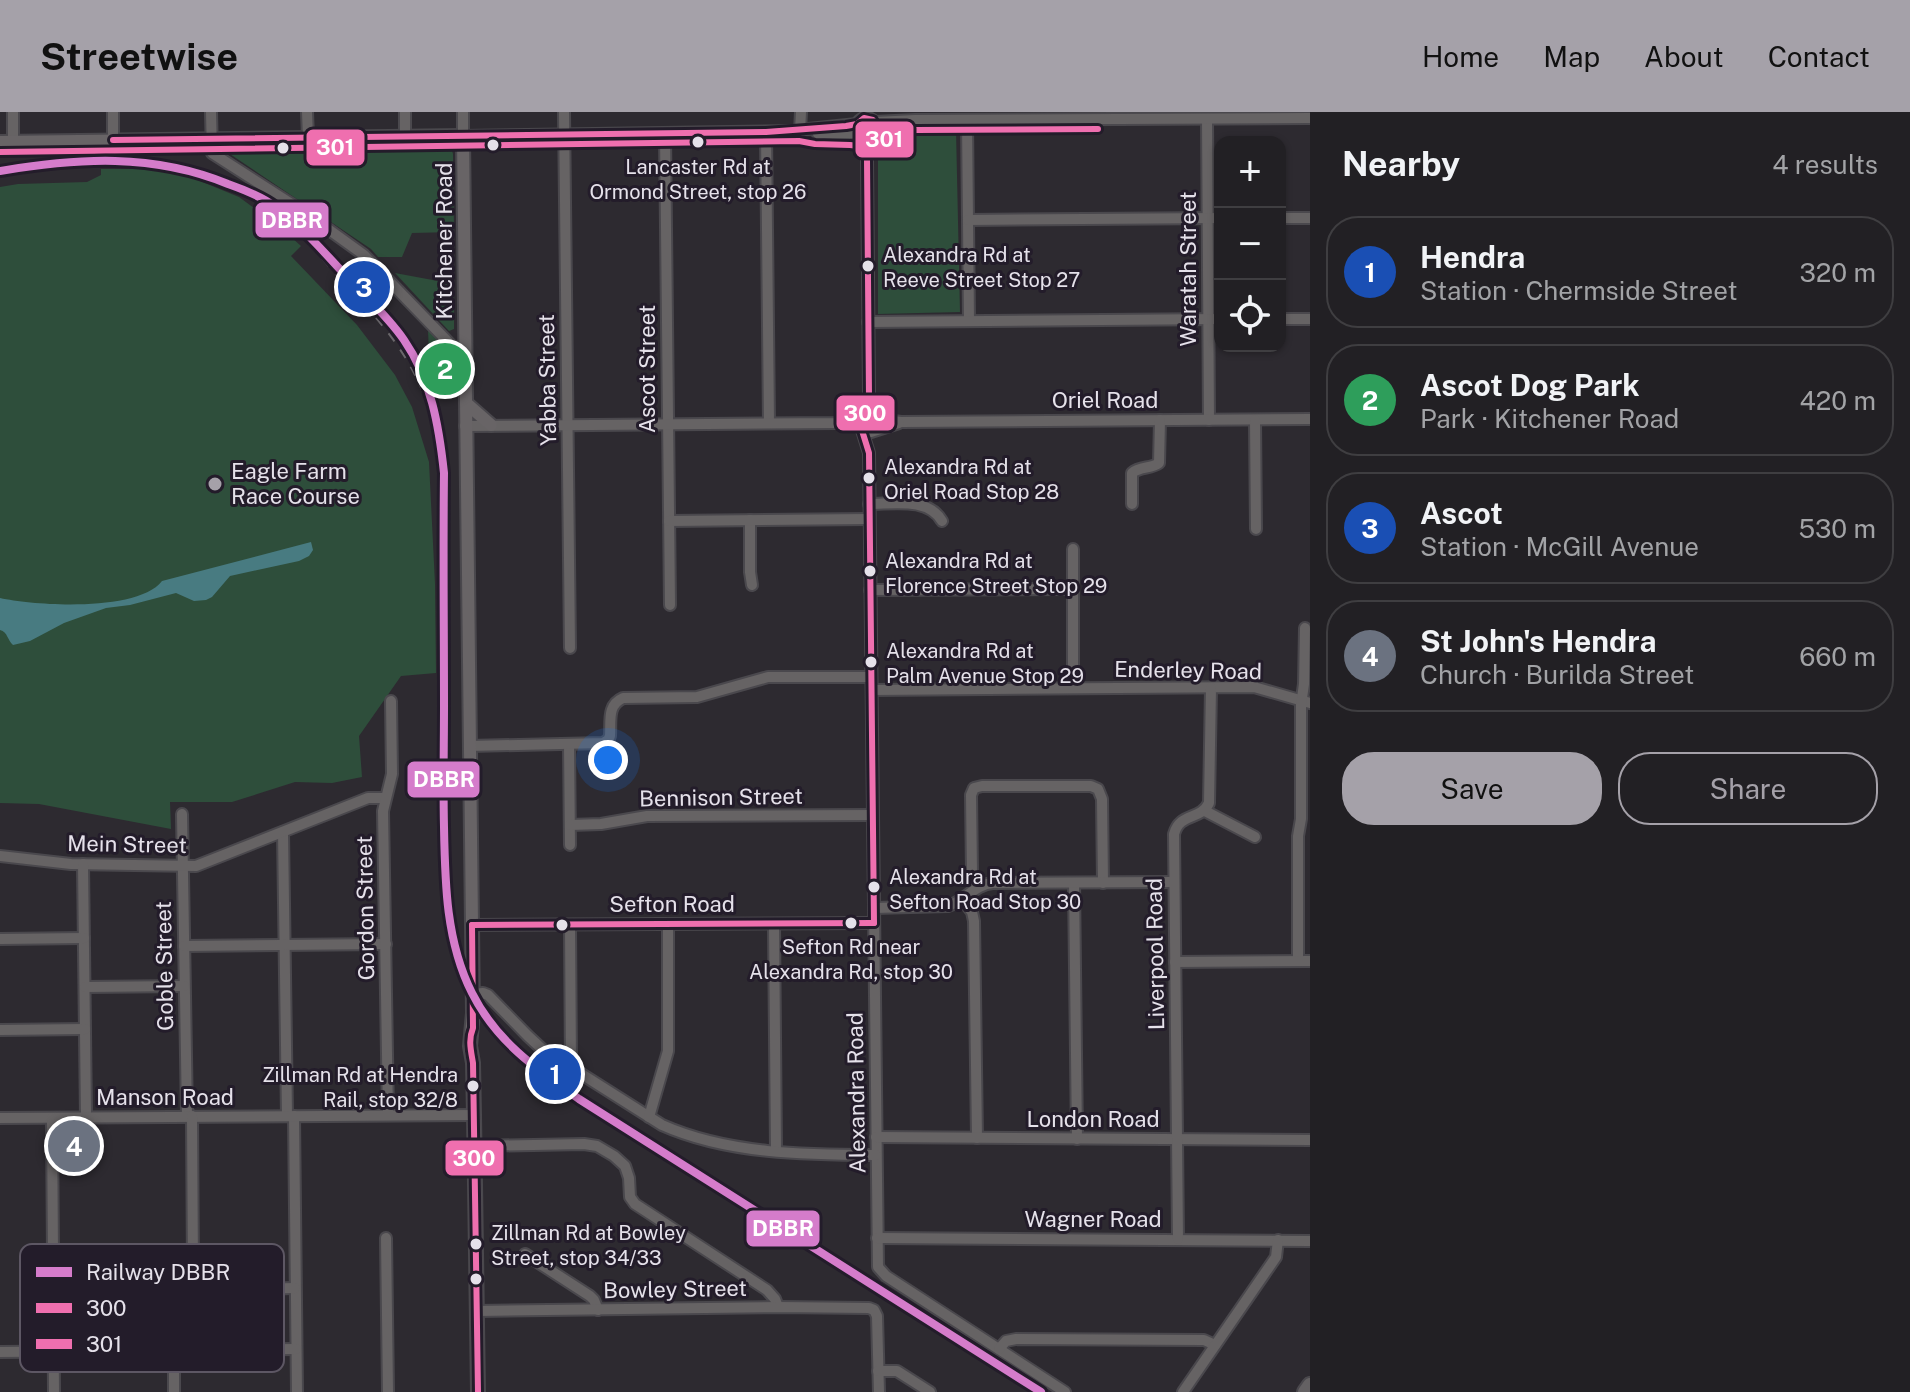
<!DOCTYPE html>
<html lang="en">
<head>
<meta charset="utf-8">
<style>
  :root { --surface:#222024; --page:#2e2d31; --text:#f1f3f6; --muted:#a2a3a6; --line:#3f3e41; --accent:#a5a1a9 }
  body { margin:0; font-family:"Public Sans",sans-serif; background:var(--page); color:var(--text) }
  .controls { position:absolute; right:24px; top:24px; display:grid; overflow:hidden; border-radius:16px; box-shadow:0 2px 6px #0004 }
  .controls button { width:72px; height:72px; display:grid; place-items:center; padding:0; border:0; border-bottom:2px solid var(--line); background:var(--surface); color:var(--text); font:40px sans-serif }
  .you { position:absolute; left:608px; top:648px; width:28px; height:28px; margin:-20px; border:6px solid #fff; border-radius:50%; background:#1a73e8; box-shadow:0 0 0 12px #1a73e833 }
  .badge { display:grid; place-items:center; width:52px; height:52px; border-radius:50%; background:var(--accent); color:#fff; font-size:26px; font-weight:700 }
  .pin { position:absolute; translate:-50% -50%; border:4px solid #fff; box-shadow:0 2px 8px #0006 }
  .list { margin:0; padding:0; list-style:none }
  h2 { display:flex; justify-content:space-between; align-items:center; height:104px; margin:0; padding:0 32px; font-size:34px }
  h2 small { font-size:26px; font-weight:400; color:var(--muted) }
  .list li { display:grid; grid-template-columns:52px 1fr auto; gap:24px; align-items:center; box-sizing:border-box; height:112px; margin:0 16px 16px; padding:0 16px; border:2px solid var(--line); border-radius:32px }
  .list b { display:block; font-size:30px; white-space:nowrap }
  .list p { margin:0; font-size:26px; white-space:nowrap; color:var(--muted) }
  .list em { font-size:26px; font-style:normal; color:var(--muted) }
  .actions { display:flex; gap:16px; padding:24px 32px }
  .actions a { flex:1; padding:18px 0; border:2px solid var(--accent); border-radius:32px; text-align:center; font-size:28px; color:var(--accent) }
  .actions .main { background:var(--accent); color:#111 }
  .icon { flex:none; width:44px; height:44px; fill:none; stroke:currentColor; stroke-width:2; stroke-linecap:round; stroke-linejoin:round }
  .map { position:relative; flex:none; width:1310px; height:1280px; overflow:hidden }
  header { display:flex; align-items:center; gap:48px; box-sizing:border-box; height:112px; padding:0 40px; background:var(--accent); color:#111 }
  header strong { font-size:38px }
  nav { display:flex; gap:44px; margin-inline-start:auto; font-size:28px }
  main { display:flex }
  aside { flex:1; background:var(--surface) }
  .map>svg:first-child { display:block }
</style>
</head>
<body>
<header>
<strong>Streetwise</strong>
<nav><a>Home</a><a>Map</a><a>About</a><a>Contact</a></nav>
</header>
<main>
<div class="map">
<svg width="1310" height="1280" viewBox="0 0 1310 1280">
  <rect width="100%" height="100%" fill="#2d2a30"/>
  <g fill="#2e4e3b">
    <path d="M 906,18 L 956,18 L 960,200 L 878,202 L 878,33 C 885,20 892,20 906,18 Z"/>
    <path d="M 446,33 L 451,35 L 453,42 L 454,120 L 412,121 L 402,145 L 378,145 L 371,137 L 224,38 L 231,36 Z"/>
    <path d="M 101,57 L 150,57 L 183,62 L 239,85 L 281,116 L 301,134 L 291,144 L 357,213 L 395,263 L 412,295 L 429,350 L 435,472 L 436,561 L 401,564 L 359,624 L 362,665 L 332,671 L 295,670 L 232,690 L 170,690 L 171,717 L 39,692 L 0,691 L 0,75 L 18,72 L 87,70 L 101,63 Z"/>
    <path d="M 395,161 L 454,172 L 454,217 L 449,219 Z"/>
    <path d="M 428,217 L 453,244 L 454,271 L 444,271 L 429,243 Z"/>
  </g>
  <path fill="#487b81" d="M 311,430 L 313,438 L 309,444 L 299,449 L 230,464 L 212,485 L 206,488 L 194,489 L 176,481 L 130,493 L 106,496 L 64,511 L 30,529 L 13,533 C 7,528 8,520 0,518 L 0,486 C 36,494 138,500 162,469 Z"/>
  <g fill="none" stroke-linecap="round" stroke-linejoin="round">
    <g stroke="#4a484d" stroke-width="14">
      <g id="minor">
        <path d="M 13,0 L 13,29"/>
        <path d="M 211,0 L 212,41 L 310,104 L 364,143 L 452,234 L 465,239"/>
        <path d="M 307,0 L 308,25"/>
        <path d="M 405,0 L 405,24"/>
        <path d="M 463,0 L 463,24 L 800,19 L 808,17 L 857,12"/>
        <path d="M 564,0 L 570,536"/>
        <path d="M 1207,7 L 1209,308"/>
        <path d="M 967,8 L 969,209"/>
        <path d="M 875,10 L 915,8 L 1310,6"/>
        <path d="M 857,18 L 859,9 C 864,4 870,5 875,10 L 876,19"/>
        <path d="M 800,19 L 801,0"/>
        <path d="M 766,20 L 769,311"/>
        <path d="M 665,21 L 670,493"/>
        <path d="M 818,22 L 858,21"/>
        <path d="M 870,24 L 867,47 L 869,284 L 865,302 L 861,306 L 860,312 L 869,341 L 878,1155 L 886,1164 L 1065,1280"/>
        <path d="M 113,28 L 113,0"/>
        <path d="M 1280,106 L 1310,106"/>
        <path d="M 968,108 L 1220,106"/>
        <path d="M 1280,207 L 1310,207"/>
        <path d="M 868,210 L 1220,207"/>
        <path d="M 878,307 L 901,310 L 1310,307"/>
        <path d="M 1255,308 L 1256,417"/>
        <path d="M 465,314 L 838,311 L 861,306"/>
        <path d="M 863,318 L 871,320 L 899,311"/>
        <path d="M 869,392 C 894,392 928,385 942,409"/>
        <path d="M 1132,392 L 1132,361 C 1140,354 1151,357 1159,351 L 1160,308"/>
        <path d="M 750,408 L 750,460 L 752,473"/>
        <path d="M 669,409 L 869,407"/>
        <path d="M 870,478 L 1073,477"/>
        <path d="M 1073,576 L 1073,437"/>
        <path d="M 872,578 L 1254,575 L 1310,591"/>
        <path d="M 569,632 L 570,733"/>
        <path d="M 469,634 L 603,631 L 608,628 L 610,624 C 611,609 607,593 623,586 L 697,585 L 768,565 L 871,565"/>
        <path d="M 1205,699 L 1255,725"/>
        <path d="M 182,702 L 187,1004"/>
        <path d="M 570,713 L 601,712 L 647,704 L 873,703"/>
        <path d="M 283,720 L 287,1004"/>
        <path d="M 0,744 L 71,752 L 196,754 L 368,686 L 385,686"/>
        <path d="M 83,752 L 86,1005"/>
        <path d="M 1074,771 L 1077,1027"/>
        <path d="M 978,775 L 972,762 L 971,683 L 974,676 L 982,674 L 1091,674 L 1098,677 L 1102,687 L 1103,771"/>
        <path d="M 962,787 L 972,800 L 974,809 L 977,1026"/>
        <path d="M 874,796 L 948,794 C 965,789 975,772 993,771 L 1174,770"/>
        <path d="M 774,812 L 776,1039"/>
        <path d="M 472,813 L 874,811"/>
        <path d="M 570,813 L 571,955"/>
        <path d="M 0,827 L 84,826"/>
        <path d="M 184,834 L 386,832"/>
        <path d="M 1298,849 L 1298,724 L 1301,707 L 1301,593 L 1304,572 L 1305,516"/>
        <path d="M 1175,850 L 1310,849"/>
        <path d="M 85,875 L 184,874"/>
        <path d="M 472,882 L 483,881 L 488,883 L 528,924 L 542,937 L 662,1013 C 727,1042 806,1043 876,1043"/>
        <path d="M 0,918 L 85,917"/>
        <path d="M 388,1003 L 383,699 L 392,662 L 391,589"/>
        <path d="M 294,1004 L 297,1280"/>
        <path d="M 649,1005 L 668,939 L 668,812"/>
        <path d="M 0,1006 L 474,1003"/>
        <path d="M 52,1006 L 54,1280"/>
        <path d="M 876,1025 L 1310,1028"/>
        <path d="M 475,1034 L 584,1032 L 597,1034 L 614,1044 L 625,1054 L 629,1066 L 630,1085 L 635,1092 L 767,1178 L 775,1187 L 778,1195"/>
        <path d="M 386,1126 L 388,1280"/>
        <path d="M 877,1126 L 1310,1129"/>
        <path d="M 1178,1127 L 1174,722 C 1180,700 1200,709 1209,691 L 1211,576"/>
        <path d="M 525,1142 L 590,1184 L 594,1188 L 598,1198"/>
        <path d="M 191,1175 L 206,1178 L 295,1176"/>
        <path d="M 477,1199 L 778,1195 L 869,1196 L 874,1198 L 877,1204 L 879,1280"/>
        <path d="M 999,1237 L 1006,1229 L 1016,1227 L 1204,1228 L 1215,1233"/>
        <path d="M 174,1238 L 174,1280"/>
        <path d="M 187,1238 L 188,1194 L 193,1159 L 192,1004"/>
        <path d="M 0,1240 L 296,1237"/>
        <path d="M 878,1259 L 897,1259 L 930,1280"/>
        <path d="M 1183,1280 L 1276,1145 L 1278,1128"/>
      </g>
    </g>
    <g stroke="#4a484d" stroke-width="16">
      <g id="major">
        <path d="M 0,30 L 463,24 L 473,901 L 470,934 L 473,951 L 474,1003 L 478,1280"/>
        <path d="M 466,291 L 491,313"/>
      </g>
    </g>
    <g stroke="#4a484d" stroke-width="18">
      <path id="highway" d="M 1305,1280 L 1310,1273"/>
    </g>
    <use href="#minor" stroke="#666364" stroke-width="10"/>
    <use href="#major" stroke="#686466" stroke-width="12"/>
    <use href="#highway" stroke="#646163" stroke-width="14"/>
    <path stroke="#6a676b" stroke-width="2" stroke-dasharray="10 10" stroke-linecap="butt" d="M 248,80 C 259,88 272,96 282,106 C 301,122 317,141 333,159 C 380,209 419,248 434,317 C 443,358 440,403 443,446"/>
    <g stroke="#231c2a" stroke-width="12">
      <g id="bus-1">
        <path d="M 113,28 L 766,20 L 846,14 L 857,12 L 864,6 L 873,8 L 876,16 L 874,21 L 870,24 L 867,47 L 869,284 L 865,302 L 861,306 L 860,312 L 869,341 L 874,811"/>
        <path d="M 472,813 L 473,916 C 468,928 471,939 473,951 L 478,1280"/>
        <path d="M 472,813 L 874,811"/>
      </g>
    </g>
    <g stroke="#231c2a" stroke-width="12">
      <path id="bus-2" d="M 0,40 L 799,29 L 815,32 L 850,33 L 868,35 L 898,21 L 916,18 L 1098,17"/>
    </g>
    <use href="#bus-1" stroke="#ef6faf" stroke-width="6"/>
    <use href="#bus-2" stroke="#ef6faf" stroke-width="6"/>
    <g stroke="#231c2a" stroke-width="14">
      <path id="rail-1" d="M 0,59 C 78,46 153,41 228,72 C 245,78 263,85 277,96 C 305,117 327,144 351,169 C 369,188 389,206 404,228 C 431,267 439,314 444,361 C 443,438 444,515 444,593 C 444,633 443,674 444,715 C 445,771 446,830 472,881 C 496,929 536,957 579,987 L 1041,1280"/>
    </g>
    <use href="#rail-1" stroke="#d57ccb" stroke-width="8"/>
  </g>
  <g fill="#e5e1ea" stroke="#231c2a" stroke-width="3">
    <circle cx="698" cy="30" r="7"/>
    <circle cx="493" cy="33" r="7"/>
    <circle cx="283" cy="36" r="7"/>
    <circle cx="868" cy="154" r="7"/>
    <circle cx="869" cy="366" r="7"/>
    <circle cx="870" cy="459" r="7"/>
    <circle cx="871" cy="550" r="7"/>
    <circle cx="874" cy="775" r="7"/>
    <circle cx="851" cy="811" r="7"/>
    <circle cx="562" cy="813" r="7"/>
    <circle cx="473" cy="974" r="7"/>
    <circle cx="476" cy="1132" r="7"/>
    <circle cx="476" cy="1167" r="7"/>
  </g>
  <circle fill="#a5a1a9" stroke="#231c2a" stroke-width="3" cx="215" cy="372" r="8"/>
  <g text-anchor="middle" stroke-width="6" stroke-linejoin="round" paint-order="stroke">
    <g font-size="20" fill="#e5e1ea" stroke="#231c2a" text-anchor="start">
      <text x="698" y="62" text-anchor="middle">Lancaster Rd at<tspan x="698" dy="25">Ormond Street, stop 26</tspan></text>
      <text x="883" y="150">Alexandra Rd at<tspan x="883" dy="25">Reeve Street Stop 27</tspan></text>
      <text x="884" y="362">Alexandra Rd at<tspan x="884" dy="25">Oriel Road Stop 28</tspan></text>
      <text x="885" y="456">Alexandra Rd at<tspan x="885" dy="25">Florence Street Stop 29</tspan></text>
      <text x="886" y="546">Alexandra Rd at<tspan x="886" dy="25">Palm Avenue Stop 29</tspan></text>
      <text x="889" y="772">Alexandra Rd at<tspan x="889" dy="25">Sefton Road Stop 30</tspan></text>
      <text x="851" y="842" text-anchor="middle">Sefton Rd near<tspan x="851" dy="25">Alexandra Rd, stop 30</tspan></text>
      <text x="458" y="970" text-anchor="end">Zillman Rd at Hendra<tspan x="458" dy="25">Rail, stop 32/8</tspan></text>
      <text x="491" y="1128">Zillman Rd at Bowley<tspan x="491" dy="25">Street, stop 34/33</tspan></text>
    </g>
    <g font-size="22" fill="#e5e1ea" stroke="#231c2a">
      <text transform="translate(444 129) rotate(-90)" y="8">Kitchener Road</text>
      <text transform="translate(1188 157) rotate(-90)" y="8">Waratah Street</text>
      <text transform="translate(647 257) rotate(-90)" y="8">Ascot Street</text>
      <text transform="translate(547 268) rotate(-91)" y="8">Yabba Street</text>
      <text x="1105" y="296">Oriel Road</text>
      <text transform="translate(1188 558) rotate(1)" y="8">Enderley Road</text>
      <text transform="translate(721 685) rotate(-1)" y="8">Bennison Street</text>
      <text transform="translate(127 732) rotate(1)" y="8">Mein Street</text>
      <text x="672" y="800">Sefton Road</text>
      <text transform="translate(365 796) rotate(-91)" y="8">Gordon Street</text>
      <text transform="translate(1155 842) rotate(-91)" y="8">Liverpool Road</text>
      <text transform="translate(164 854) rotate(-91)" y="8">Goble Street</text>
      <text transform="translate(856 981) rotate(-91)" y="8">Alexandra Road</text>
      <text x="165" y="993">Manson Road</text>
      <text x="1093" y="1015">London Road</text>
      <text x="1093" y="1115">Wagner Road</text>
      <text transform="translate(675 1177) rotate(-1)" y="8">Bowley Street</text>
    </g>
    <g font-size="22" fill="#e5e1ea" stroke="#231c2a" text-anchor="start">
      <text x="231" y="367">Eagle Farm<tspan x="231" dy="25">Race Course</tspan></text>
    </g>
  </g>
  <rect x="20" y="1132" width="264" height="128" rx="12" fill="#231c2a" stroke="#5d5764" stroke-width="2"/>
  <rect x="36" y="1155" width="36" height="10" fill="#d57ccb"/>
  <rect x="36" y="1191" width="36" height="10" fill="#ef6faf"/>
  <rect x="36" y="1227" width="36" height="10" fill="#ef6faf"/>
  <g font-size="22" fill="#e5e1ea">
    <text x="86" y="1168">Railway DBBR</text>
    <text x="86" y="1204">300</text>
    <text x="86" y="1240">301</text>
  </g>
  <g stroke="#231c2a" stroke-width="3">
    <rect x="854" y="8" width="61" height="39" rx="8" fill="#ef6faf"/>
    <rect x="305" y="16" width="61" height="39" rx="8" fill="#ef6faf"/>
    <rect x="254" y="89" width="76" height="38" rx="8" fill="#d57ccb"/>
    <rect x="835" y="282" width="61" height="38" rx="8" fill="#ef6faf"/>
    <rect x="406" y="648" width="75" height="39" rx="8" fill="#d57ccb"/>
    <rect x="444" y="1027" width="61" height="38" rx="8" fill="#ef6faf"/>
    <rect x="745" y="1097" width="76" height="39" rx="8" fill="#d57ccb"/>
  </g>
  <g font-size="22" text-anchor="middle" font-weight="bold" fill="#fff">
    <text x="884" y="35">301</text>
    <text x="335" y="43">301</text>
    <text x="292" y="116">DBBR</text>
    <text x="865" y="309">300</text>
    <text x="444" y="675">DBBR</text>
    <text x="474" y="1054">300</text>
    <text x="783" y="1124">DBBR</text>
  </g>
</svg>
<div class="controls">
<button>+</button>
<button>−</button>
<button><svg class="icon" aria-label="locate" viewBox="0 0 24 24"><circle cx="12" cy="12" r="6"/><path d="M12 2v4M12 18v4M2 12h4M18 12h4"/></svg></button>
</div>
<div class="you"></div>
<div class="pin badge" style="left:555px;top:962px;background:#1a4fb4">1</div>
<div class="pin badge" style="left:445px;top:257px;background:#2e9e5b">2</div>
<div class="pin badge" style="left:364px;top:175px;background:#1a4fb4">3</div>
<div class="pin badge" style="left:74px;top:1034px;background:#6b7280">4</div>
</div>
<aside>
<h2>Nearby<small>4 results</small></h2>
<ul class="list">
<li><span class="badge" style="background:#1a4fb4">1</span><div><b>Hendra</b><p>Station · Chermside Street</p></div><em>320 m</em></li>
<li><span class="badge" style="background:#2e9e5b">2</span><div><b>Ascot Dog Park</b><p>Park · Kitchener Road</p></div><em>420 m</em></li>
<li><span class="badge" style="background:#1a4fb4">3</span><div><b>Ascot</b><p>Station · McGill Avenue</p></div><em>530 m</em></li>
<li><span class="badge" style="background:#6b7280">4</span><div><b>St John's Hendra</b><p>Church · Burilda Street</p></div><em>660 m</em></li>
</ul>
<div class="actions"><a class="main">Save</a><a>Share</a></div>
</aside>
</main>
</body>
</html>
